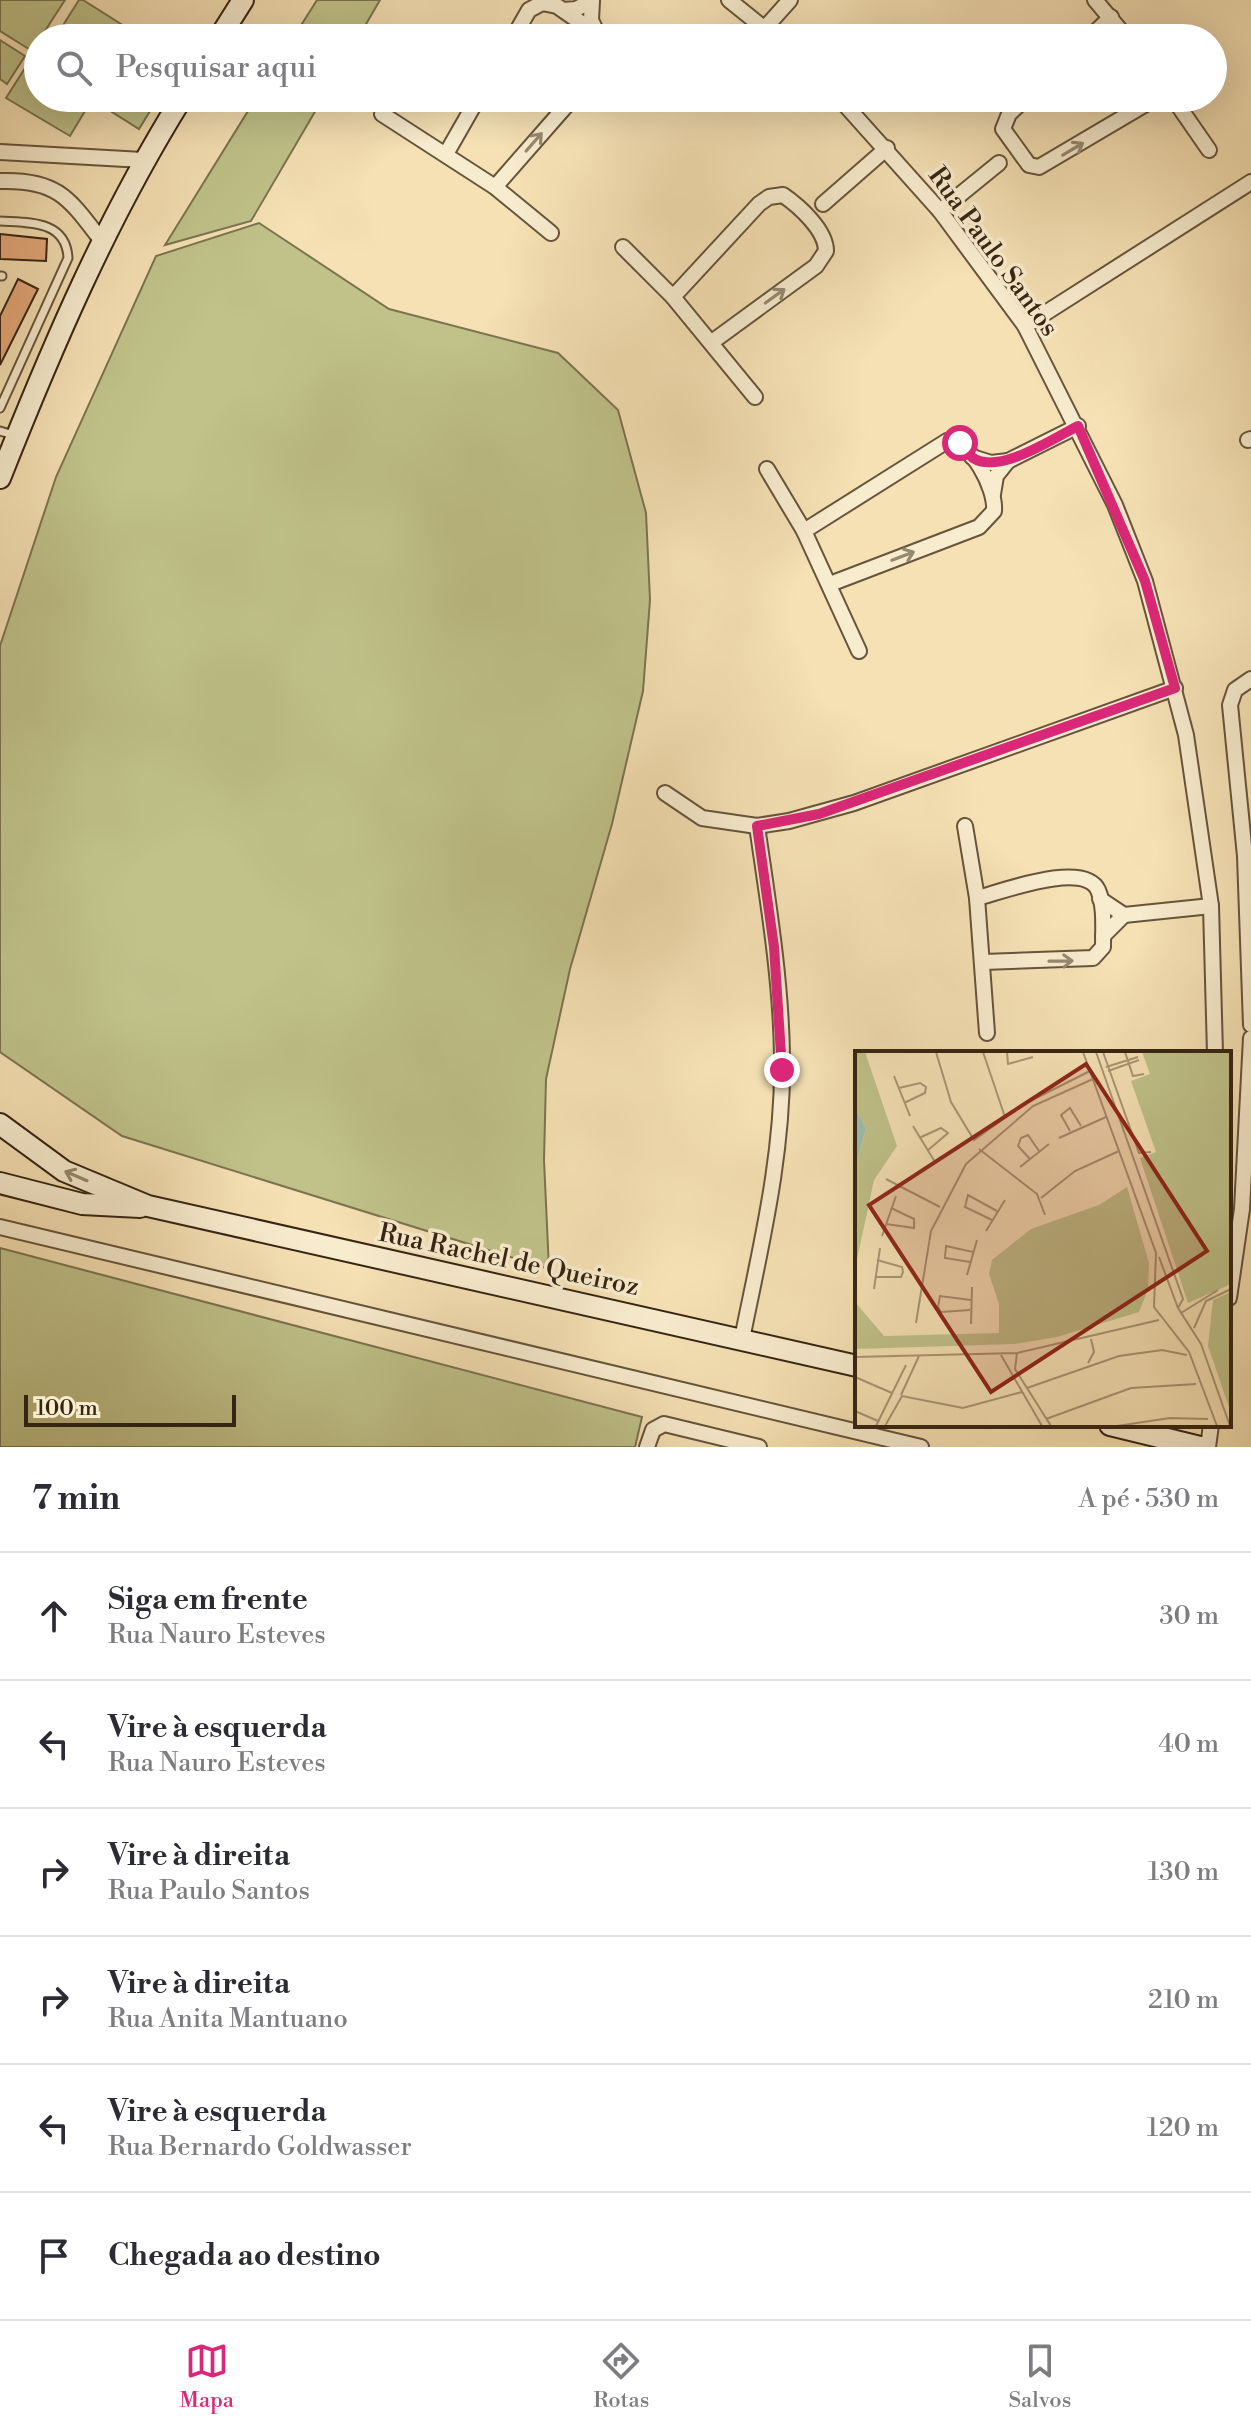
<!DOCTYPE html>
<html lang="pt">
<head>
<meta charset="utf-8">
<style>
  :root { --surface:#fff; --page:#f7f7f7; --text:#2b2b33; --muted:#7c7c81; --line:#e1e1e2; --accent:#db2777 }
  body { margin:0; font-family:"Libre Bodoni",serif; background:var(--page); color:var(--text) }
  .scale { position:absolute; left:24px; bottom:20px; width:212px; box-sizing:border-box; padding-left:8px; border:4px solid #362513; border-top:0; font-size:22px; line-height:28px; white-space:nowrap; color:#362513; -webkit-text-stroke:6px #f8ecce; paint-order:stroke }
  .stop { position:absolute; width:24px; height:24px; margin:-18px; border:6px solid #db2777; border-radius:50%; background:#fff }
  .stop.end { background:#db2777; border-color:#fff; box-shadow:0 2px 8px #0008 }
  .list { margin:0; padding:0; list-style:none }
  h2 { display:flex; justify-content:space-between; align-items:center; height:104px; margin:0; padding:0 32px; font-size:34px }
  h2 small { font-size:26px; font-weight:400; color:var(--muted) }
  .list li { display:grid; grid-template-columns:52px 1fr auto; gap:24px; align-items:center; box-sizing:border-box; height:128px; padding:0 32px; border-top:2px solid var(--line) }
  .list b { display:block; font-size:30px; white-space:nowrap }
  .list p { margin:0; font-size:26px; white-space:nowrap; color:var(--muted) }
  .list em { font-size:26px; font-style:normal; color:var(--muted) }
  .icon { flex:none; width:44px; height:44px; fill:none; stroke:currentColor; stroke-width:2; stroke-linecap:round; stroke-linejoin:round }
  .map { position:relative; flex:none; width:1251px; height:1447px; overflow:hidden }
  .search { position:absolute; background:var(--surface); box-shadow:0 8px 32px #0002; left:24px; right:24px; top:24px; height:88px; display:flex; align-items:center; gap:20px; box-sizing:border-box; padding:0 28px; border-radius:44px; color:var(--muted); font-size:30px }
  .sheet { height:872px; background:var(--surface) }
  nav { display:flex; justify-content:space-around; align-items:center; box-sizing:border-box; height:112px; border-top:2px solid var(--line); background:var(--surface); font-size:22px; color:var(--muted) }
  nav a { display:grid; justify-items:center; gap:4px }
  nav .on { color:var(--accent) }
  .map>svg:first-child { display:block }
</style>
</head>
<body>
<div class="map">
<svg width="1251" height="1447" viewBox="0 0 1251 1447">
  <rect width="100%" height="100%" fill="#f5e1b4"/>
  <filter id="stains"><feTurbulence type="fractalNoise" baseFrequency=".0025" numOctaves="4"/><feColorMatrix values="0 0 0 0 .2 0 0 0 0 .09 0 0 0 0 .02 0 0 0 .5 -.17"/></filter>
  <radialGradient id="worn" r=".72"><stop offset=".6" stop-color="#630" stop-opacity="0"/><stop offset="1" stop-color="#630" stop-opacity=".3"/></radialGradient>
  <g fill="#c0c28a" stroke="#7b744e" stroke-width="2">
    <path d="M 0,0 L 65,0 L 32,51 L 0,31 Z"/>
    <path d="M 79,0 L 83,0 L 143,38 L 55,38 Z"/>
    <path d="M 317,0 L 380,0 L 358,38 L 293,38 Z"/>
    <path d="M 0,40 L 25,56 L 7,84 L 0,79 Z"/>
    <path d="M 25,68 L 38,76 L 38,98 L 75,98 L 88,106 L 70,136 L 6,98 Z"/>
    <path d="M 90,98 L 158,98 L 139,129 Z"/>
    <path d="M 256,98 L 323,98 L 251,221 L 165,245 Z"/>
    <path d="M 259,223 L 389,309 L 558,353 L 618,410 L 646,513 L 650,600 L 643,691 L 612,824 L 570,969 L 546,1079 L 544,1160 L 549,1269 L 122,1136 L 0,1052 L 0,646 L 56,477 L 156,256 Z"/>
    <path d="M 0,1248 L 642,1417 L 635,1447 L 0,1447 Z"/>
  </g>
  <g fill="#e5a97b" stroke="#362513" stroke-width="2">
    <path d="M 0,234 L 47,239 L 46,261 L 0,259 Z"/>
    <path d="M 18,279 L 38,289 L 0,365 L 0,316 Z"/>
  </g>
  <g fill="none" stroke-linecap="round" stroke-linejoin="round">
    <g stroke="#66543b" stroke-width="11">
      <g id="lane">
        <path d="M 0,221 C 29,223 66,220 68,258 L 0,408"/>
        <path d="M 0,276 L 2,276"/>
        <path d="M 0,431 L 14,435"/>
      </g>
    </g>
    <g stroke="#66543b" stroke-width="18">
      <g id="street">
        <path d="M 729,0 L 776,38"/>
        <path d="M 1095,0 L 1127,38"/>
        <path d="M 563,10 L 576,9 L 592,1 L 591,20 L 597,33"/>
        <path d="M 765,28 L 790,0"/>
        <path d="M 513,38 L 529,10 L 542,3 L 557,6 L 603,38"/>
        <path d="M 1089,38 L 1111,17"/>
        <path d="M 839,98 L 940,211 L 1025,326 L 1115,505 L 1145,581 L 1186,735 L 1211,906 L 1215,1053"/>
        <path d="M 1026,98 L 1009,114 L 1003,129 L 1029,165 L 1039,167 L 1156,98"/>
        <path d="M 1173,98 L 1209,150"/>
        <path d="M 382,114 L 495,187 L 551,233"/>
        <path d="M 0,152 L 143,160"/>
        <path d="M 446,154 L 478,98"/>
        <path d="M 0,181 C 57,179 69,198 101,240"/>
        <path d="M 495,187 L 573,98"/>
        <path d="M 823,204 L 887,148"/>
        <path d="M 940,211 L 999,163"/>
        <path d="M 623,247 L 673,297 L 755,397"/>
        <path d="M 673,297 L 759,204 L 769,197 L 783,195 C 799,206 826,230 826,251 L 816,266 L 712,342"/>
        <path d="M 1025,326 L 1251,182"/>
        <path d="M 1248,440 L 1251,439"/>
        <path d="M 972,457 L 991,463 L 1008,461 L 996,476 L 993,494"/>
        <path d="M 1008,461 L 1078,426"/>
        <path d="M 767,469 L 804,531 L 859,651"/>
        <path d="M 804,531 L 947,441 C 971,441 996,488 994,511 L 979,527 L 830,584"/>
        <path d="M 1251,679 L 1235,690 L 1230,705 L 1245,856 L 1251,1025"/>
        <path d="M 665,793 L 702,818 L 757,826 L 789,821 L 854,803 L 1175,688"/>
        <path d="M 965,826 L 977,898 L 987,1033"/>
        <path d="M 977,898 C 1001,892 1084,860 1098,890 C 1105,906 1103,930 1103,947 L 1093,958 L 983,962"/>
        <path d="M 1100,899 L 1124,915 L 1103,936"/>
        <path d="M 1124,915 L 1211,906"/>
        <path d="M 0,1227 L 921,1447"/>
        <path d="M 1229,1298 L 1242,1209 L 1251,1038"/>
        <path d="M 742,1339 C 761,1245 784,1152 782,1056 C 781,979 768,902 757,826"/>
        <path d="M 647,1447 L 653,1430 L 664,1424 L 759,1447"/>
        <path d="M 1208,1447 L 1211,1425"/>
      </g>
    </g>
    <g stroke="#362513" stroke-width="24">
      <g id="secondary">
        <path d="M 219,38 L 243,0"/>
        <path d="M 0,478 C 52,347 107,218 182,98"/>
        <path d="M 0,1124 L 64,1171 L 148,1206 L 857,1366"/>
        <path d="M 0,1183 L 82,1204 L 140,1207"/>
        <path d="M 1110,1425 L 1200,1447"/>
      </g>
    </g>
    <use href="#lane" stroke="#f8ecce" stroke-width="7"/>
    <use href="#street" stroke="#f8ecce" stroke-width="14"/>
    <use href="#secondary" stroke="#f8ecce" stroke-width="20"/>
  </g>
  <defs><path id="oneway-shaft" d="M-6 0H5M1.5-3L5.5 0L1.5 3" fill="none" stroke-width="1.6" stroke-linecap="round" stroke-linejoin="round" transform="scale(2)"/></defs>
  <g stroke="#978870">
    <use href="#oneway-shaft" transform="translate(534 142) rotate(-49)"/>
    <use href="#oneway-shaft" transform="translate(1073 149) rotate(-31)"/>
    <use href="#oneway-shaft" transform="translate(775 296) rotate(-36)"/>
    <use href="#oneway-shaft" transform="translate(903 556) rotate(-21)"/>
    <use href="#oneway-shaft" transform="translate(1061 961) rotate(-1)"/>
    <use href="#oneway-shaft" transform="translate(76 1176) rotate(-157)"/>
  </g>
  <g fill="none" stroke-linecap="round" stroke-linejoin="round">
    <path stroke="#db2777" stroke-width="10" d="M 782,1070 L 774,947 L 757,826 L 819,814 L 1175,688 L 1145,581 L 1078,426 C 1054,438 999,475 973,458 C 968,454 965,447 960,443"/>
  </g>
  <g text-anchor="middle" stroke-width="7" stroke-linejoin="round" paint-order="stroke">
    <g font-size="26" fill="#362513" stroke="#f8ecce">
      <text transform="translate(994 251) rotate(54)" y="9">Rua Paulo Santos</text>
      <text transform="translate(509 1259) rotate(12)" y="9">Rua Rachel de Queiroz</text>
    </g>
  </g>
  <g transform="translate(855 1051)">
    <rect width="376" height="376" fill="#f5e1b4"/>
    <path d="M 0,1 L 10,1 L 42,95 L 19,129 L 0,218 L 0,116 L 11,77 L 0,57 ZM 287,1 L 376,1 L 376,233 L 333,252 L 285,107 L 301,101 L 276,30 L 295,23 ZM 272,136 L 294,212 L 293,238 L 284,261 L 202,286 L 159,293 L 0,298 L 0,251 L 29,285 L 144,282 L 144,253 L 134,223 L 137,209 L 176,178 L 244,154 ZM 376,241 L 376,362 L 353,295 L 358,249 Z" fill="#c0c28a"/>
    <path d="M 0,57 L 11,77 L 0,116 Z" fill="#9cbead"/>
    <path fill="none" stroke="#a99674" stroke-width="2" d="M 81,1 L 96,51 L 119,89 L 169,53 L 235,20M 128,1 L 150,66M 152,1 L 153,13 L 178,6M 228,1 L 301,202 L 299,256 L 334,301 L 362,375M 241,1 L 328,248 L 323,257M 248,1 L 284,102 L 296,101M 270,1 L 278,25 L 289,23M 251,16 L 283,6M 253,20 L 284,9M 39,25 L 55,65M 44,37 L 65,32 L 71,36 L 70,42 L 49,52M 58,75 L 80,111M 215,80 L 206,64 L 215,57 L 226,75M 64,87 L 86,77 L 93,82 L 72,100M 204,87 L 251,66M 124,98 L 182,143 L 190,164M 175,108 L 163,95 L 166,87 L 173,84 L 184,100M 165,116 L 194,93M 31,128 L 85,156M 186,147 L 220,120 L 264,100M 137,169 L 110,156 L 113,144 L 142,160M 31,173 L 59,177 L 59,168 L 36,157M 131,180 L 150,149M 27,185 L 41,145M 304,206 L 323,257 L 346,293 L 375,375M 115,211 L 90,207 L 91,195 L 118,201M 112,224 L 122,189M 20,226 L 46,226 L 48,221 L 47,216 L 22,209M 19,238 L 25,197M 115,259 L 86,261 L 83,256 L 85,245 L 116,249M 326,262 L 363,239M 61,272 L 76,180 L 111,113 L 178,55 L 238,28M 116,273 L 117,236M 339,277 L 351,250 L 376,238M 162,302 L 160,318 L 196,375M 146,304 L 187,375M 0,306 L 162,302 L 304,269M 233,312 L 239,301 L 236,288M 0,326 L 37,342M 172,337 L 264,305 L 307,299 L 332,304M 46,344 L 64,305M 0,360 L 23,370M 191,368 L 276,337 L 341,333M 21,375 L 51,314M 30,375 L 47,345 L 108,357 L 167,341M 262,375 L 315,367 L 353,368"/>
    <path fill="#8f2418" fill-opacity="0.15" stroke="#8f2418" stroke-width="4" d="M 231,13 L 352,200 L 136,341 L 14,154 Z"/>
    <rect width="376" height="376" fill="none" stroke="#362513" stroke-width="4"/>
  </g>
  <rect width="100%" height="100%" filter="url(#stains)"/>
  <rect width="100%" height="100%" fill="url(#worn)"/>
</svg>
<div class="scale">100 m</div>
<div class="stop" style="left:960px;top:443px"></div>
<div class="stop end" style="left:782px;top:1070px"></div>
<div class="search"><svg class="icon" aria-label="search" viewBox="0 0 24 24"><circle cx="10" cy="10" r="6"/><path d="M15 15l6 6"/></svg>Pesquisar aqui</div>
</div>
<section class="sheet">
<h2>7 min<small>A pé · 530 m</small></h2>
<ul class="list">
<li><svg class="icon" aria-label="ahead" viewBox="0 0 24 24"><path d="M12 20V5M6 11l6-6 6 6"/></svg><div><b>Siga em frente</b><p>Rua Nauro Esteves</p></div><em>30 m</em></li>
<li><svg class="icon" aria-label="left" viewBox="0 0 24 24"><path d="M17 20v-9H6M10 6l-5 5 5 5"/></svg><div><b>Vire à esquerda</b><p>Rua Nauro Esteves</p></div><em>40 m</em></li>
<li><svg class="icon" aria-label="right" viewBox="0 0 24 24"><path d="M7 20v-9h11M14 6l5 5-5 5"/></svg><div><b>Vire à direita</b><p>Rua Paulo Santos</p></div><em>130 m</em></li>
<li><svg class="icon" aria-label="right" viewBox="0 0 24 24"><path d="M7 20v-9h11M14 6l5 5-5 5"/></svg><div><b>Vire à direita</b><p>Rua Anita Mantuano</p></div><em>210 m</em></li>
<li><svg class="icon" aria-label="left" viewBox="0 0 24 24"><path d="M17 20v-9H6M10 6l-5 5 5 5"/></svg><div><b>Vire à esquerda</b><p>Rua Bernardo Goldwasser</p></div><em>120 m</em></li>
<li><svg class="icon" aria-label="arrive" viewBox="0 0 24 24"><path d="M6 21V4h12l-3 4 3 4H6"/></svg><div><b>Chegada ao destino</b></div></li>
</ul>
</section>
<nav>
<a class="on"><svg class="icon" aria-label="map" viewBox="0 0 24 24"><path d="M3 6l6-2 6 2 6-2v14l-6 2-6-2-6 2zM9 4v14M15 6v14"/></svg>Mapa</a>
<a><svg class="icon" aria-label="directions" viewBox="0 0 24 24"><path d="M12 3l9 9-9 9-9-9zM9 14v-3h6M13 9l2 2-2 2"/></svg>Rotas</a>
<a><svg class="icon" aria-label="saved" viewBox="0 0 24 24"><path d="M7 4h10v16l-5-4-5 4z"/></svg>Salvos</a>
</nav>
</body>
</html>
